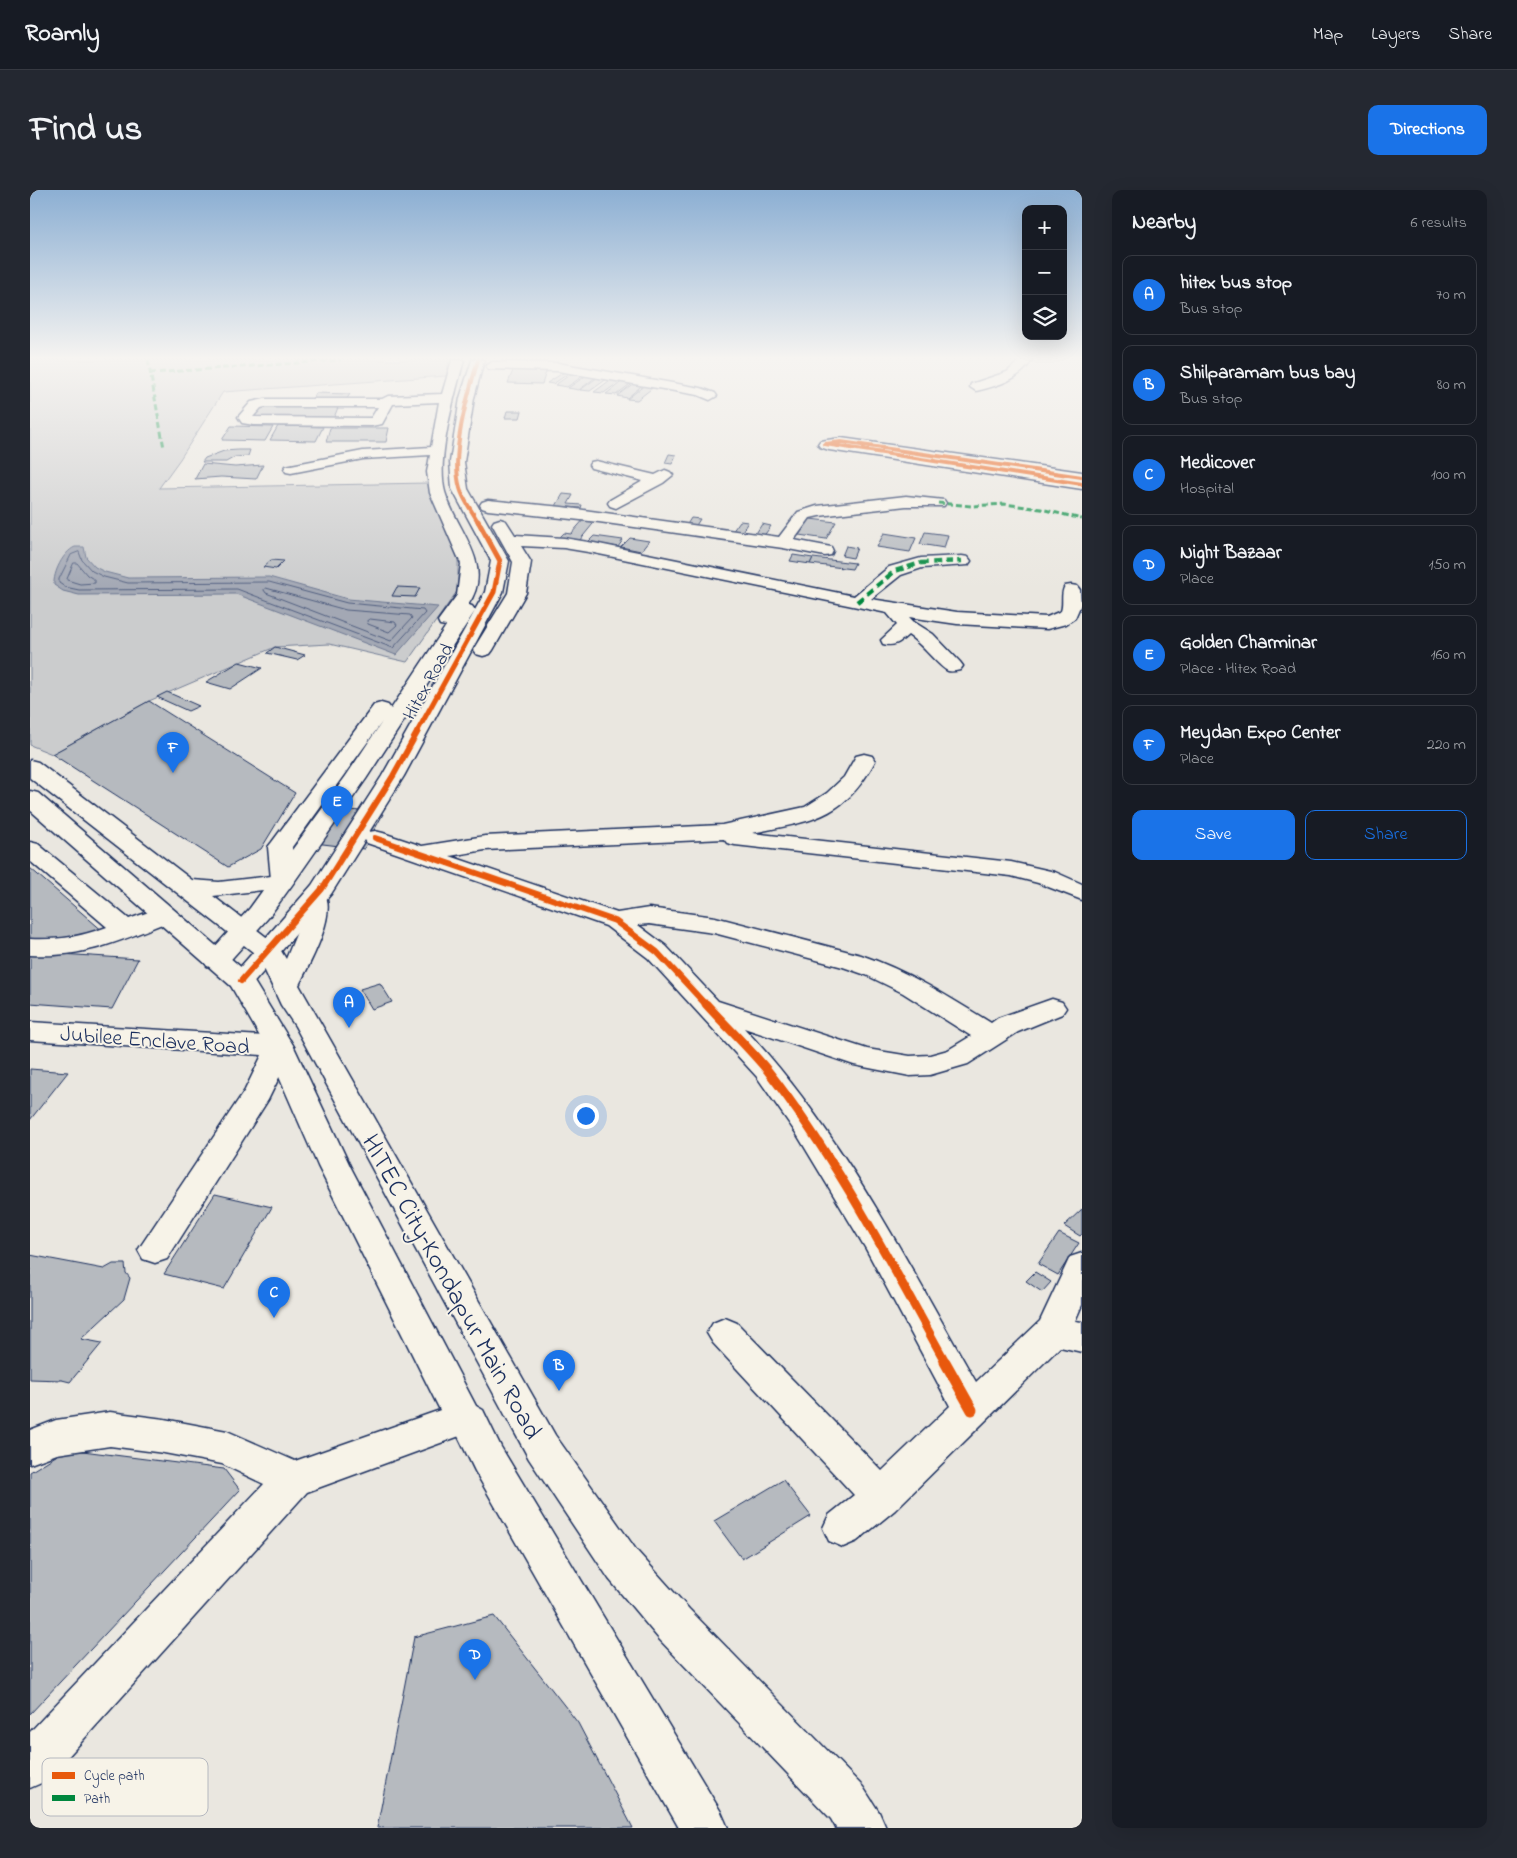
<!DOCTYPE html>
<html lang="en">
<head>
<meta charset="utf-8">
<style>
  :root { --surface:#171b24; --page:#242831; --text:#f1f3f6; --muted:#9ea1a6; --line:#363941; --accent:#1a73e8 }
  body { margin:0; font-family:"Indie Flower",sans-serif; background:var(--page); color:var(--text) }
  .controls { position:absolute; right:15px; top:15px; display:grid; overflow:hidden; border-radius:10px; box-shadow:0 5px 20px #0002 }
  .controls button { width:45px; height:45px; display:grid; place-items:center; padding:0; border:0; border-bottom:1px solid var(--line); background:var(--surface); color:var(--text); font:25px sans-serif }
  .you { position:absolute; left:555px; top:925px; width:18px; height:18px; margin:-12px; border:4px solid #fff; border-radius:50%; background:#1a73e8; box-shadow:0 0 0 8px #1a73e833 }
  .badge { display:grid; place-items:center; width:32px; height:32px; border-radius:50%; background:var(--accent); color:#fff; font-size:16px; font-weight:700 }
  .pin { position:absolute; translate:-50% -41px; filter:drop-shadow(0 1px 2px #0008) }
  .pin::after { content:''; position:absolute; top:26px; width:18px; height:15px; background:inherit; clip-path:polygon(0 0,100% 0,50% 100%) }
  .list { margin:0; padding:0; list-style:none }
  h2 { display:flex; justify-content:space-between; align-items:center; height:65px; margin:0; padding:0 20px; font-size:21px }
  h2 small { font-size:16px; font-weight:400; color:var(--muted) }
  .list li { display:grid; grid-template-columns:32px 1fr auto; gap:15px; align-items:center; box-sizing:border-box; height:80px; margin:0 10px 10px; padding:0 10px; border:1px solid var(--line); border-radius:10px }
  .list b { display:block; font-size:19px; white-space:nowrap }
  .list p { margin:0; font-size:16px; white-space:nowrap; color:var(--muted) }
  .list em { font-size:16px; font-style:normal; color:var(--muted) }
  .actions { display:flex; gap:10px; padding:15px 20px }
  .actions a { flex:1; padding:11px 0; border:1px solid var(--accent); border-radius:10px; text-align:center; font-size:18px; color:var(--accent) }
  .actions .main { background:var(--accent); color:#fff }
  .icon { flex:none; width:28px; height:28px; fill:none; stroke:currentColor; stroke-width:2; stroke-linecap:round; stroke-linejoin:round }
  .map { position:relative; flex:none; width:1052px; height:1638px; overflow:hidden; border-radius:10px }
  header { display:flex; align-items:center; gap:30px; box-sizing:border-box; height:70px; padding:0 25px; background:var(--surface); border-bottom:1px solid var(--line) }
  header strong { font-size:24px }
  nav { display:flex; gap:28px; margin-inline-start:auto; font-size:18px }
  .intro { display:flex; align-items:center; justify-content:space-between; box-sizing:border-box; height:120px; padding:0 30px }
  h1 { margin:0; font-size:35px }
  .button { padding:12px 22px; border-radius:10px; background:var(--accent); color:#fff; font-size:18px; font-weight:700 }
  main { display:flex; gap:30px; padding:0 30px }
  aside { flex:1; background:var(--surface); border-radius:10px; box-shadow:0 5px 20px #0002 }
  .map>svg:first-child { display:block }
</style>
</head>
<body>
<header>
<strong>Roamly</strong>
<nav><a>Map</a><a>Layers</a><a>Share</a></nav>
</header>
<div class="intro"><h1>Find us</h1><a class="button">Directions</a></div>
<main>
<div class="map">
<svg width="1052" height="1638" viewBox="0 0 1052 1638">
  <rect width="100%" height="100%" fill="#eae7e0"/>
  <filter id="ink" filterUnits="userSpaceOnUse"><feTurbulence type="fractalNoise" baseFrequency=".02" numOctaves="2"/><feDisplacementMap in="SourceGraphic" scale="10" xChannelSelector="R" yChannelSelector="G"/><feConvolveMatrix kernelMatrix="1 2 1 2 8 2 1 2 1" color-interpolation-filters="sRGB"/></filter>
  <g filter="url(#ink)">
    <path fill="#cbcccd" stroke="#737e96" d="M 0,170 L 419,170 L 416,186 L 193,202 L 150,269 L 129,298 L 399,293 L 428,366 L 428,400 L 377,472 L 299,454 L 245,457 L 119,511 L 22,564 L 0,555 Z"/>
    <path fill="#a3a8b4" stroke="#6d7892" d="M 45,357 L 54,357 L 56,367 L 65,377 L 75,382 L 98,388 L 239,387 L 318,409 L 408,417 L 366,465 L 206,404 L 49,405 L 33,401 L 24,395 C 23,383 33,362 45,357 Z"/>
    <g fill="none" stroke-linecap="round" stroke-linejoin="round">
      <g stroke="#515f80" stroke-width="1">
        <path d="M 49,362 L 52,370 L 62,381 L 74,387 L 98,393 L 239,392 L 317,413 L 393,420 L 395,423 L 363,458 L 207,399 L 49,400 L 35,397 L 29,393 L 29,389 L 41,365 Z"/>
        <path d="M 44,373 L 47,373 L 57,385 L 65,390 L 65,393 L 50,394 L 37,390 Z"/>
        <path d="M 236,398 L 316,420 L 380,425 L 382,428 L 361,451 L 236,403 L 234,400 Z"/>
        <path d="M 340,429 L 365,432 L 367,435 L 359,442 L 338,434 L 337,431 Z"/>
      </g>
    </g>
    <g fill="#b6babf" stroke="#1b2f5e">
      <path d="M 484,178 L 517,179 L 512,194 L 478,193 Z"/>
      <path d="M 536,181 L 542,181 L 523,194 L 517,193 Z"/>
      <path d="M 544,182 L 556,184 L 537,197 L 525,195 Z"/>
      <path d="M 560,183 L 570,184 L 549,200 L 538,198 Z"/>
      <path d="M 571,185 L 581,186 L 560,201 L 550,200 Z"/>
      <path d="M 583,188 L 593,189 L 574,203 L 564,202 Z"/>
      <path d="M 594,190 L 604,191 L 586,205 L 576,204 Z"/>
      <path d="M 605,192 L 615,193 L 597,208 L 587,206 Z"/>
      <path d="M 615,195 L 625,196 L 607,210 L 597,209 Z"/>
      <path d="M 286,203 L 320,204 L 316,210 L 283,209 Z"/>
      <path d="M 230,214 L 309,215 L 303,230 L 221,229 Z"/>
      <path d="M 477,221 L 492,221 L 490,228 L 475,228 Z"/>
      <path d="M 201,236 L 243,237 L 235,251 L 192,250 Z"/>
      <path d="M 248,236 L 293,237 L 286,251 L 240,250 Z"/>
      <path d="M 300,238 L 359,238 L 356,252 L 296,252 Z"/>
      <path d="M 208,260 L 220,260 L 218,266 L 205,267 L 196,272 L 172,272 L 175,268 L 194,261 Z"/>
      <path d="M 639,264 L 646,265 L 642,274 L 635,273 Z"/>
      <path d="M 173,274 L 205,277 L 233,275 L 226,289 L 191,287 L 165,289 Z"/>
      <path d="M 533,304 L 543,305 L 538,314 L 552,315 L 551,318 L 526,316 Z"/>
      <path d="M 555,328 L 567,329 L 549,351 L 529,348 L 534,343 L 541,344 Z"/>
      <path d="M 661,328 L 670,329 L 665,337 L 656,336 Z"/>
      <path d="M 780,329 L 806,332 L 796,349 L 769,345 Z"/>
      <path d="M 710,331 L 718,332 L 711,343 L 702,342 Z"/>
      <path d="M 732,334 L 741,336 L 733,347 L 725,345 Z"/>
      <path d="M 895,342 L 918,345 L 914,358 L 890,354 Z"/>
      <path d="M 854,343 L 886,348 L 880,362 L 847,357 Z"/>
      <path d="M 564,346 L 593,350 L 588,357 L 558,352 Z"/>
      <path d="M 600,348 L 619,351 L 611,361 L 591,357 Z"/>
      <path d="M 816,356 L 827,358 L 823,368 L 812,366 Z"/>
      <path d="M 763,365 L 783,368 L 780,374 L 760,371 Z"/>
      <path d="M 783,368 L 825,373 L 822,379 L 780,374 Z"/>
      <path d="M 241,370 L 254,371 L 246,379 L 233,377 Z"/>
      <path d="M 367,397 L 390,398 L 385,407 L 362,406 Z"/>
      <path d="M 245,457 L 275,465 L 267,470 L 237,463 Z"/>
      <path d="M 209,472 L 232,478 L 200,499 L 176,492 Z"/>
      <path d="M 137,502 L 169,516 L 158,521 L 127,507 Z"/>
      <path d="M 119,511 L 265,603 L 231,659 L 198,677 L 22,564 Z"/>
      <path d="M 282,615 L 353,624 L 334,659 L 260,650 Z"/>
      <path d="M 0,678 L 74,742 L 51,753 L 0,751 Z"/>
      <path d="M 0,762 L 108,769 L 82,819 L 0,813 Z"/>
      <path d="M 350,793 L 362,812 L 342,819 L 330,799 Z"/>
      <path d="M 0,879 L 38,882 L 0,930 Z"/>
      <path d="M 185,1004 L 242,1017 L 194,1099 L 134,1084 Z"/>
      <path d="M 1052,1019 L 1052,1044 L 1050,1046 L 1034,1036 Z"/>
      <path d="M 1029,1043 L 1049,1053 L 1028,1085 L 1008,1074 Z"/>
      <path d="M 0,1065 L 74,1079 L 83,1074 L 95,1074 L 96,1083 L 100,1088 L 94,1109 L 51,1149 L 72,1153 L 40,1192 L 32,1190 L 0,1189 Z"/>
      <path d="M 1005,1082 L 1021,1092 L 1012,1102 L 996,1091 Z"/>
      <path d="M 37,1259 L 194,1279 L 210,1300 L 0,1524 L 0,1282 Z"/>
      <path d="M 753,1290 L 781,1326 L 712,1369 L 684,1331 Z"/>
      <path d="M 464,1426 L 548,1533 L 603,1638 L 347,1638 L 384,1447 Z"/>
    </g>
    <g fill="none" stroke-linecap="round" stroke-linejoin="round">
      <g stroke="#1b2f5e" stroke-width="3">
        <g id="minor">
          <path d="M 422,170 L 434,170 C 425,204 406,269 415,302 C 426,340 466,375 438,415 L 442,416 L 445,420 L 455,402 L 461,371 L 422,299 L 420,272 L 430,208 L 442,170 L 454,170 L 444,208 L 434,272 L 438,299 L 479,371 L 473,402 L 374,586 L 339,642 L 345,641 L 353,643 L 392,656 L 455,646 L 692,635 L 775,617 L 797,603 L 814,587 L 826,566 L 834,564 L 842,566 L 845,571 C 814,629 782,631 722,643 L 981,672 L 1025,682 L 1052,694 L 1052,710 L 1008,693 L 981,686 L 705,655 L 697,653 L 694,649 L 455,660 L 420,666 L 587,723 L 619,718 L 685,727 L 831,765 C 878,781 919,807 961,833 L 968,828 L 1022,809 L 1032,812 L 1036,818 L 1032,824 L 988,842 L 938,874 L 900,885 L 880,886 L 824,875 L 714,838 C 810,939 877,1072 946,1192 L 1010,1131 L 1040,1067 L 1052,1063 L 1052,1115 L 1045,1131 L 1052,1132 L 1052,1162 L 1030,1157 L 865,1320 L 827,1351 L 813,1357 L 799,1351 L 793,1338 L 799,1325 L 824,1305 L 683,1153 L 677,1143 L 683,1133 L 695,1128 L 707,1133 L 852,1281 L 920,1216 L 836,1059 L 766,943 L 727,887 L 618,768 L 576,736 L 337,653 L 335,650 L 301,704 L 220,797 L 211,800 L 202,797 L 198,791 L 282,695 L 352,586 L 445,421 L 336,589 L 262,695 L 238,728 L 195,776 L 186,778 L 177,776 L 173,770 L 220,718 L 241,689 L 238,657 L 242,652 L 344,515 L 351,513 L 358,515 L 361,519 L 416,436 L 410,435 L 408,431 L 427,405 L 431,374 L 400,303 L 397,282 L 400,265 L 333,269 L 261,283 L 256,282 L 254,279 L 256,276 L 261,275 L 333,261 L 401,257 L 409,212 L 363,214 L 352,234 L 341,236 L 224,235 L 212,233 L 208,227 L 221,212 L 235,209 L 352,209 L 358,206 L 412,204 ZM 235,217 L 348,217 L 341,228 L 223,227 L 231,218 ZM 352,532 L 316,586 L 262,660 L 262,657 ZM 619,734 L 684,743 L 813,777 L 836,785 L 873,803 L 941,846 L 918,860 L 900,865 L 880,866 L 837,859 L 688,811 L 636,756 L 608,735 Z"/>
          <path d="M 990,170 L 1002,170 C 990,190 967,196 946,201 L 940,197 L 941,194 L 977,182 Z"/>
          <path d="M 462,172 L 528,173 L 671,198 L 685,203 L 687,206 L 680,210 L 668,205 L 528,181 L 458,179 L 456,176 Z"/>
          <path d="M 811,248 L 1052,282 L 1052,299 L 799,260 L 790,257 L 788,254 L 790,251 Z"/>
          <path d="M 566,271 L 625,285 L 635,280 L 640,282 L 643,285 L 633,293 L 586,318 L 580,316 L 578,313 L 580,310 L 613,291 L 561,278 L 559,275 L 561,272 Z"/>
          <path d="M 876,306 L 914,310 L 916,313 L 914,316 L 876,316 L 789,326 L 780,328 L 764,350 L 801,357 L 803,361 L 801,365 L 795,366 L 753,358 L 569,332 L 458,320 L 452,318 L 450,315 L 452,312 L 458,310 L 532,317 L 749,347 L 768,322 L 787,316 Z"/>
          <path d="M 470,329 L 476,331 L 485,345 L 534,348 L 564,353 L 824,406 L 859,377 L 891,368 L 932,366 L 938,367 L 941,371 L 938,375 L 892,378 L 871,385 L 841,409 L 927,422 L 1017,427 L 1031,421 C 1034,413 1030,403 1035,396 L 1041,395 L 1047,396 L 1050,400 L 1051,414 L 1045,428 L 1036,434 L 1017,439 L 927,434 L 879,427 L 884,432 L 903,444 L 930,472 L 933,476 L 930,480 C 926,481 922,482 918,481 C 909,477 891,453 878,445 C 870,452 865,457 853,454 L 851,450 L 867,435 L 857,423 L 564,363 L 534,358 L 491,356 L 501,372 L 496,403 L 463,460 L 460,464 L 453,466 L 446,464 L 443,460 L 478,403 L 483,372 L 462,334 L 464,331 Z"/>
          <path d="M 0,652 L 8,654 L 99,729 L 133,717 L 142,720 L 146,725 L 142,730 C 92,750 56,768 0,765 L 0,749 C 29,750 50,747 77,737 L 0,671 Z"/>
          <path d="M 0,832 L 250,847 L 260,850 L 264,857 L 238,910 L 137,1069 L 125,1073 L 113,1069 L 108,1060 L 215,900 L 232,865 L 0,850 Z"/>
          <path d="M 433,1212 L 446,1216 L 452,1228 L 446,1240 L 277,1302 L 16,1591 L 0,1598 L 0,1542 L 234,1294 L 192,1274 L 134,1263 L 80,1256 L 27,1264 L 0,1274 L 0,1240 L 26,1230 L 80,1222 L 134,1229 L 197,1241 L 265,1271 Z"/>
        </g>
      </g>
      <g stroke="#1b2f5e" stroke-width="3">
        <g id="major">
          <path d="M 0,570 L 8,572 L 162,690 L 189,692 L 250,685 L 259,687 L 262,692 L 259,697 L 183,706 L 248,756 L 256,769 L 269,737 L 273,708 L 276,703 L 285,701 L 294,703 C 308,723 279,775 269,795 L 525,1245 L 607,1361 L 659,1419 L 833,1597 L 849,1622 L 856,1638 L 806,1638 L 801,1629 L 629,1449 L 579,1389 L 499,1269 L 265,836 L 251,815 L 228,766 L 0,588 Z"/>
          <path d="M 0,601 L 8,603 L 220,785 L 264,857 L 320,976 L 446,1216 L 453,1220 L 471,1257 L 691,1622 L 698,1638 L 649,1638 L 445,1281 L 427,1244 L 420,1240 L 288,976 L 236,857 L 201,796 L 0,620 Z"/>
        </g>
      </g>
      <use href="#minor" fill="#f7f3e8" fill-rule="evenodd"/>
      <use href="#major" fill="#f7f3e8" fill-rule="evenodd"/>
      <g stroke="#00873e" stroke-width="3" stroke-dasharray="6 3" stroke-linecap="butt">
        <path d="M 118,170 L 134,258"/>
        <path d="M 120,183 L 311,170"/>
        <path d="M 908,313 L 942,316 L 974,314 L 1011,319 L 1052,329"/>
      </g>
      <path stroke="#00873e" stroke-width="4.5" stroke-dasharray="8 4.5" stroke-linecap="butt" d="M 827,412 L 865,381 L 891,373 L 932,371"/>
      <g stroke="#f7f3e8" stroke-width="5.5">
        <g id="cycleway-far4">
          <path d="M 448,170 C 438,204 420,264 430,298 C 433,310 443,322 448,332"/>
          <path d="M 1052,287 L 811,252 L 795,254 L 1052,294"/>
        </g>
      </g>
      <g stroke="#f7f3e8" stroke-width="7">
        <path id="cycleway-far3" d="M 387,542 L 464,402 L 470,371 L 448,331"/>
      </g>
      <g stroke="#f7f3e8" stroke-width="9">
        <g id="cycleway-far2">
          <path d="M 345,648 L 585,731 L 627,762 L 677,816"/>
          <path d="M 211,791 L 292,699 L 363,586 L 388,541"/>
        </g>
      </g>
      <g stroke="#f7f3e8" stroke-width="12">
        <path id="cycleway-far1" d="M 676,814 C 696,836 719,858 738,881 C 808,971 861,1074 916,1173"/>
      </g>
      <g stroke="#f7f3e8" stroke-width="14">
        <path id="cycleway" d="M 915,1172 L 942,1220"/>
      </g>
      <use href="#cycleway-far4" stroke="#e8590c" stroke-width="4"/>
      <use href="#cycleway-far3" stroke="#e8590c" stroke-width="5"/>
      <use href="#cycleway-far2" stroke="#e8590c" stroke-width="6"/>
      <use href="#cycleway-far1" stroke="#e8590c" stroke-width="9"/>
      <use href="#cycleway" stroke="#e8590c" stroke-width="11"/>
    </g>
  </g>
  <linearGradient id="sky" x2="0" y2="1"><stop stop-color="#8cafd3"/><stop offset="0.42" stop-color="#f6f4f1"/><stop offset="1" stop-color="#f6f4f1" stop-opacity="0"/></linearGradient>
  <rect width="1052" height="400" fill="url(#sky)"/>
  <g text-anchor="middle" stroke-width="4" stroke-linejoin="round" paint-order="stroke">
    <g font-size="19" fill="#1b2f5e" stroke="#f7f3e8">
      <text transform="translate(397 491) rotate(-61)" y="7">Hitex Road</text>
    </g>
    <g font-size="22" fill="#1b2f5e" stroke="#f7f3e8">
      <text transform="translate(125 849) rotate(4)" y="8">Jubilee Enclave Road</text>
    </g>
    <g font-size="26" fill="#1b2f5e" stroke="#f7f3e8">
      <text transform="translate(423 1096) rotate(61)" y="9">HITEC City–Kondapur Main Road</text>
    </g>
  </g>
  <rect x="12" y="1568" width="166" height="58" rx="8" fill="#f7f3e8" stroke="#b5b8bf" stroke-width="1"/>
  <rect x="22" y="1582" width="23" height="7" fill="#e8590c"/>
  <rect x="22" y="1605" width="23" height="6" fill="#00873e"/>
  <g font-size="14" fill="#1b2f5e">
    <text x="54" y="1590">Cycle path</text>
    <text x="54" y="1613">Path</text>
  </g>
</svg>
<div class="controls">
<button>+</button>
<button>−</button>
<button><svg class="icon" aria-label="layers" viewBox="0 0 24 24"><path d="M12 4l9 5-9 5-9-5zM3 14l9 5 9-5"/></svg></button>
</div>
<div class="you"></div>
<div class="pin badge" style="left:319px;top:838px">A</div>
<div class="pin badge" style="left:529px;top:1201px">B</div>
<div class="pin badge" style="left:244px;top:1128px">C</div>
<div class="pin badge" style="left:445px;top:1490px">D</div>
<div class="pin badge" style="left:307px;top:637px">E</div>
<div class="pin badge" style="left:143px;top:583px">F</div>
</div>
<aside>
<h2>Nearby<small>6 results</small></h2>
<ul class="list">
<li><span class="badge">A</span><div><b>hitex bus stop</b><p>Bus stop</p></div><em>70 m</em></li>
<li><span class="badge">B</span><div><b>Shilparamam bus bay</b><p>Bus stop</p></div><em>80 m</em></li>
<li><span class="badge">C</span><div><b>Medicover</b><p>Hospital</p></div><em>100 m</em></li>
<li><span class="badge">D</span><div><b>Night Bazaar</b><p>Place</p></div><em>150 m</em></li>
<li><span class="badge">E</span><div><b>Golden Charminar</b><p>Place · Hitex Road</p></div><em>160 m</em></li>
<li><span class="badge">F</span><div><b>Meydan Expo Center</b><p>Place</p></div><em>220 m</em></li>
</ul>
<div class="actions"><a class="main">Save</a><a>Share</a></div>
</aside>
</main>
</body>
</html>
